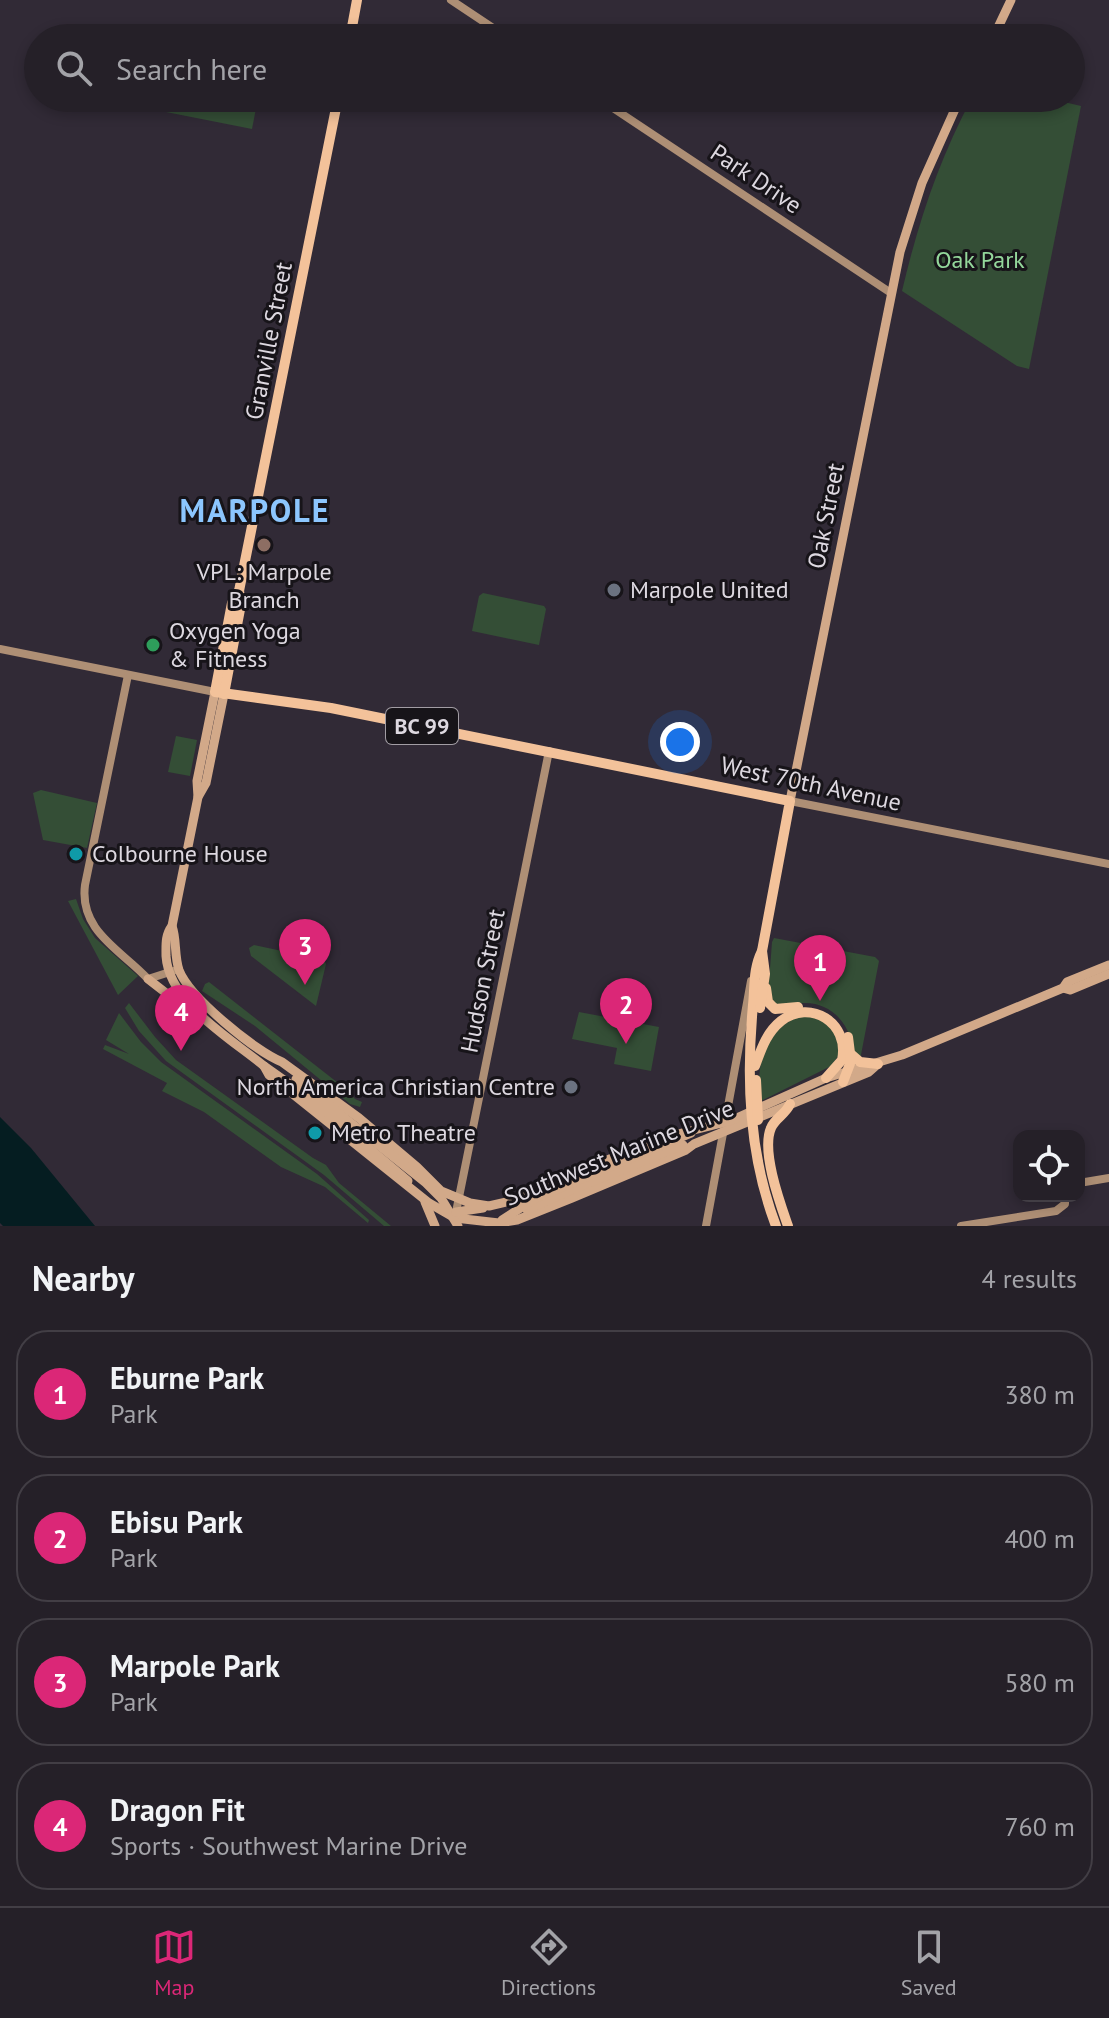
<!DOCTYPE html>
<html lang="en">
<head>
<meta charset="utf-8">
<style>
  :root { --surface:#252028; --page:#2d2830; --text:#f1f3f6; --muted:#a3a3a8; --line:#423e45; --accent:#db2777 }
  body { margin:0; font-family:"PT Sans",sans-serif; background:var(--page); color:var(--text) }
  .controls { position:absolute; right:24px; bottom:24px; display:grid; overflow:hidden; border-radius:16px; box-shadow:0 4px 12px #0003 }
  .controls button { width:72px; height:72px; display:grid; place-items:center; padding:0; border:0; border-bottom:2px solid var(--line); background:var(--surface); color:var(--text); font:40px sans-serif }
  .you { position:absolute; left:680px; top:742px; width:28px; height:28px; margin:-20px; border:6px solid #fff; border-radius:50%; background:#1a73e8; box-shadow:0 0 0 12px #1a73e833 }
  .badge { display:grid; place-items:center; width:52px; height:52px; border-radius:50%; background:var(--accent); color:#fff; font-size:26px; font-weight:700 }
  .pin { position:absolute; translate:-50% -66px; filter:drop-shadow(0 2px 4px #0008) }
  .pin::after { content:''; position:absolute; top:42px; width:28px; height:24px; background:inherit; clip-path:polygon(0 0,100% 0,50% 100%) }
  .list { margin:0; padding:0; list-style:none }
  h2 { display:flex; justify-content:space-between; align-items:center; height:104px; margin:0; padding:0 32px; font-size:34px }
  h2 small { font-size:26px; font-weight:400; color:var(--muted) }
  .list li { display:grid; grid-template-columns:52px 1fr auto; gap:24px; align-items:center; box-sizing:border-box; height:128px; margin:0 16px 16px; padding:0 16px; border:2px solid var(--line); border-radius:32px }
  .list b { display:block; font-size:30px; white-space:nowrap }
  .list p { margin:0; font-size:26px; white-space:nowrap; color:var(--muted) }
  .list em { font-size:26px; font-style:normal; color:var(--muted) }
  .icon { flex:none; width:44px; height:44px; fill:none; stroke:currentColor; stroke-width:2; stroke-linecap:round; stroke-linejoin:round }
  .map { position:relative; flex:none; width:1109px; height:1226px; overflow:hidden }
  .search { position:absolute; background:var(--surface); box-shadow:0 4px 12px #0003; left:24px; right:24px; top:24px; height:88px; display:flex; align-items:center; gap:20px; box-sizing:border-box; padding:0 28px; border-radius:44px; color:var(--muted); font-size:30px }
  .sheet { height:680px; background:var(--surface) }
  nav { display:flex; justify-content:space-around; align-items:center; box-sizing:border-box; height:112px; border-top:2px solid var(--line); background:var(--surface); font-size:22px; color:var(--muted) }
  nav a { display:grid; justify-items:center; gap:4px }
  nav .on { color:var(--accent) }
  .map>svg:first-child { display:block }
</style>
</head>
<body>
<div class="map">
<svg width="1109" height="1226" viewBox="0 0 1109 1226">
  <rect width="100%" height="100%" fill="#312a36"/>
  <g fill="#344e36">
    <path d="M 163,98 L 258,98 L 252,129 L 161,111 Z"/>
    <path d="M 972,98 L 1047,98 L 1081,106 L 1029,369 L 1017,366 L 902,291 C 918,223 939,159 972,98 Z"/>
    <path d="M 483,593 L 544,606 L 546,609 L 539,645 L 472,631 L 479,596 Z"/>
    <path d="M 176,736 L 197,740 L 190,776 L 168,772 Z"/>
    <path d="M 41,790 L 97,803 L 87,848 L 43,840 L 33,793 Z"/>
    <path d="M 76,899 L 83,919 L 95,938 L 138,976 L 118,995 L 68,901 Z"/>
    <path d="M 774,938 L 875,957 L 879,961 L 860,1060 C 853,1053 853,1046 850,1037 C 844,1018 827,1002 803,1003 C 794,1004 787,1007 778,1007 L 768,995 L 772,942 Z"/>
    <path d="M 254,945 L 324,960 L 326,964 L 316,1006 L 251,956 L 249,948 Z"/>
    <path d="M 209,982 L 347,1090 L 355,1099 L 362,1102 L 360,1107 L 350,1104 L 255,1026 L 202,991 L 205,984 Z"/>
    <path d="M 129,1003 L 155,1037 L 176,1060 L 313,1158 L 326,1165 L 339,1183 L 391,1226 L 384,1226 L 324,1175 L 166,1061 L 139,1031 L 125,1008 Z"/>
    <path d="M 579,1012 L 659,1027 L 651,1071 L 614,1064 L 617,1048 L 572,1039 Z"/>
    <path d="M 119,1013 L 141,1042 L 161,1062 L 317,1174 L 369,1220 L 368,1223 L 325,1187 L 281,1167 L 204,1112 L 162,1091 L 167,1083 L 103,1049 L 105,1045 L 129,1054 L 106,1040 Z"/>
    <path d="M 802,1014 L 822,1018 L 839,1039 L 838,1056 L 831,1066 L 759,1102 C 758,1060 761,1034 802,1014 Z"/>
  </g>
  <path fill="#051d21" d="M 0,1117 L 31,1148 L 95,1226 L 3,1226 L 0,1223 Z"/>
  <g fill="none" stroke-linecap="round" stroke-linejoin="round">
    <g stroke="#ae8f75" stroke-width="8">
      <path d="M 451,0 L 508,38"/>
      <path d="M 598,98 L 891,293"/>
      <path d="M 0,649 L 215,692"/>
      <path d="M 128,675 L 85,885 C 79,931 121,950 148,979 L 173,971"/>
      <path d="M 790,801 L 1109,864"/>
      <path d="M 1079,1183 L 1109,1178"/>
      <path d="M 455,1217 L 549,751"/>
      <path d="M 706,1226 L 751,981"/>
      <path d="M 961,1226 L 1056,1211 L 1065,1204 L 1065,1196"/>
    </g>
    <g stroke="#d2a989" stroke-width="9">
      <path d="M 993,38 L 1011,0"/>
      <path d="M 224,694 L 206,783 L 198,797 L 172,926 C 165,935 166,945 166,956 C 169,1003 230,1038 264,1066 L 269,1075 L 429,1203 L 455,1218 L 499,1223 L 517,1220 L 572,1198 L 686,1150 L 694,1144 L 869,1072 L 878,1064"/>
      <path d="M 198,797 L 197,781 L 215,692"/>
      <path d="M 790,801 L 900,252 L 922,183 L 960,98"/>
      <path d="M 172,926 C 177,940 174,955 179,970 C 189,997 255,1051 282,1062 L 359,1118 L 417,1167 L 441,1191 L 470,1203 L 489,1206 L 519,1199 L 650,1141 L 730,1121 L 826,1078 L 902,1055 L 1063,988 L 1067,982 L 1109,965"/>
      <path d="M 148,979 L 193,1014"/>
      <path d="M 1063,988 L 1070,990 L 1109,974"/>
      <path d="M 264,1066 L 312,1100 L 408,1181"/>
      <path d="M 296,1079 L 426,1183 L 441,1198 L 458,1226"/>
      <path d="M 425,1202 L 435,1226"/>
      <path d="M 527,1210 L 569,1191 L 683,1145"/>
      <path d="M 456,1212 L 483,1208"/>
      <path d="M 502,1220 L 536,1198 L 691,1133"/>
    </g>
    <g stroke="#f3c29a" stroke-width="10">
      <path d="M 350,38 L 357,0"/>
      <path d="M 338,98 L 242,576 L 239,591 L 232,603 L 215,692 L 331,708 L 790,801 L 762,951 C 753,969 755,986 753,1005 C 746,1080 749,1155 776,1226"/>
      <path d="M 224,694 L 241,604 L 239,591"/>
      <path d="M 766,988 L 768,1002 L 775,1009 L 798,1007"/>
      <path d="M 760,1008 L 765,974 L 762,951"/>
      <path d="M 852,1055 L 860,1062 L 878,1064"/>
      <path d="M 755,1066 C 761,1050 766,1033 781,1021 C 810,998 850,1023 842,1060 L 826,1078"/>
      <path d="M 756,1080 L 758,1120"/>
      <path d="M 843,1082 L 851,1061 L 848,1037"/>
      <path d="M 788,1226 C 780,1203 761,1151 771,1128 C 775,1118 786,1114 790,1104"/>
    </g>
  </g>
  <circle fill="#8d6e63" stroke="#171419" stroke-width="3" cx="264" cy="545" r="8"/>
  <g fill="#6b7280" stroke="#171419" stroke-width="3">
    <circle cx="614" cy="590" r="8"/>
    <circle cx="571" cy="1087" r="8"/>
  </g>
  <circle fill="#2e9e5b" stroke="#171419" stroke-width="3" cx="153" cy="645" r="8"/>
  <g fill="#0f9aa8" stroke="#171419" stroke-width="3">
    <circle cx="76" cy="854" r="8"/>
    <circle cx="315" cy="1133" r="8"/>
  </g>
  <g text-anchor="middle" stroke-width="6" stroke-linejoin="round" paint-order="stroke">
    <rect fill="#171419" stroke="#a29da4" stroke-width="2" x="386" y="708" width="72" height="36" rx="6"/>
    <g font-size="22" font-weight="bold" fill="#ddd8e0">
      <text x="422" y="734">BC 99</text>
    </g>
    <g font-size="24" fill="#ddd8e0" stroke="#171419">
      <text transform="translate(756 179) rotate(34)" y="8">Park Drive</text>
      <text transform="translate(269 341) rotate(-79)" y="8">Granville Street</text>
      <text transform="translate(826 516) rotate(-79)" y="8">Oak Street</text>
      <text transform="translate(811 784) rotate(12)" y="8">West 70th Avenue</text>
      <text transform="translate(483 981) rotate(-79)" y="8">Hudson Street</text>
      <text transform="translate(619 1153) rotate(-22)" y="8">Southwest Marine Drive</text>
    </g>
    <g font-size="24" fill="#94d79b" stroke="#171419">
      <text x="980" y="268">Oak Park</text>
    </g>
    <g font-size="24" fill="#ddd8e0" stroke="#171419" text-anchor="start">
      <text x="264" y="580" text-anchor="middle">VPL: Marpole<tspan x="264" dy="28">Branch</tspan></text>
      <text x="630" y="598">Marpole United</text>
      <text x="169" y="639">Oxygen Yoga<tspan x="169" dy="28">&amp; Fitness</tspan></text>
      <text x="92" y="862">Colbourne House</text>
      <text x="555" y="1095" text-anchor="end">North America Christian Centre</text>
      <text x="331" y="1141">Metro Theatre</text>
    </g>
    <g font-size="32" font-weight="bold" letter-spacing="2" fill="#8cc6fe" stroke="#171419">
      <text x="255" y="522">MARPOLE</text>
    </g>
  </g>
</svg>
<div class="controls">
<button><svg class="icon" aria-label="locate" viewBox="0 0 24 24"><circle cx="12" cy="12" r="6"/><path d="M12 2v4M12 18v4M2 12h4M18 12h4"/></svg></button>
</div>
<div class="you"></div>
<div class="pin badge" style="left:820px;top:1001px">1</div>
<div class="pin badge" style="left:626px;top:1044px">2</div>
<div class="pin badge" style="left:305px;top:985px">3</div>
<div class="pin badge" style="left:181px;top:1051px">4</div>
<div class="search"><svg class="icon" aria-label="search" viewBox="0 0 24 24"><circle cx="10" cy="10" r="6"/><path d="M15 15l6 6"/></svg>Search here</div>
</div>
<section class="sheet">
<h2>Nearby<small>4 results</small></h2>
<ul class="list">
<li><span class="badge">1</span><div><b>Eburne Park</b><p>Park</p></div><em>380 m</em></li>
<li><span class="badge">2</span><div><b>Ebisu Park</b><p>Park</p></div><em>400 m</em></li>
<li><span class="badge">3</span><div><b>Marpole Park</b><p>Park</p></div><em>580 m</em></li>
<li><span class="badge">4</span><div><b>Dragon Fit</b><p>Sports · Southwest Marine Drive</p></div><em>760 m</em></li>
</ul>
</section>
<nav>
<a class="on"><svg class="icon" aria-label="map" viewBox="0 0 24 24"><path d="M3 6l6-2 6 2 6-2v14l-6 2-6-2-6 2zM9 4v14M15 6v14"/></svg>Map</a>
<a><svg class="icon" aria-label="directions" viewBox="0 0 24 24"><path d="M12 3l9 9-9 9-9-9zM9 14v-3h6M13 9l2 2-2 2"/></svg>Directions</a>
<a><svg class="icon" aria-label="saved" viewBox="0 0 24 24"><path d="M7 4h10v16l-5-4-5 4z"/></svg>Saved</a>
</nav>
</body>
</html>
